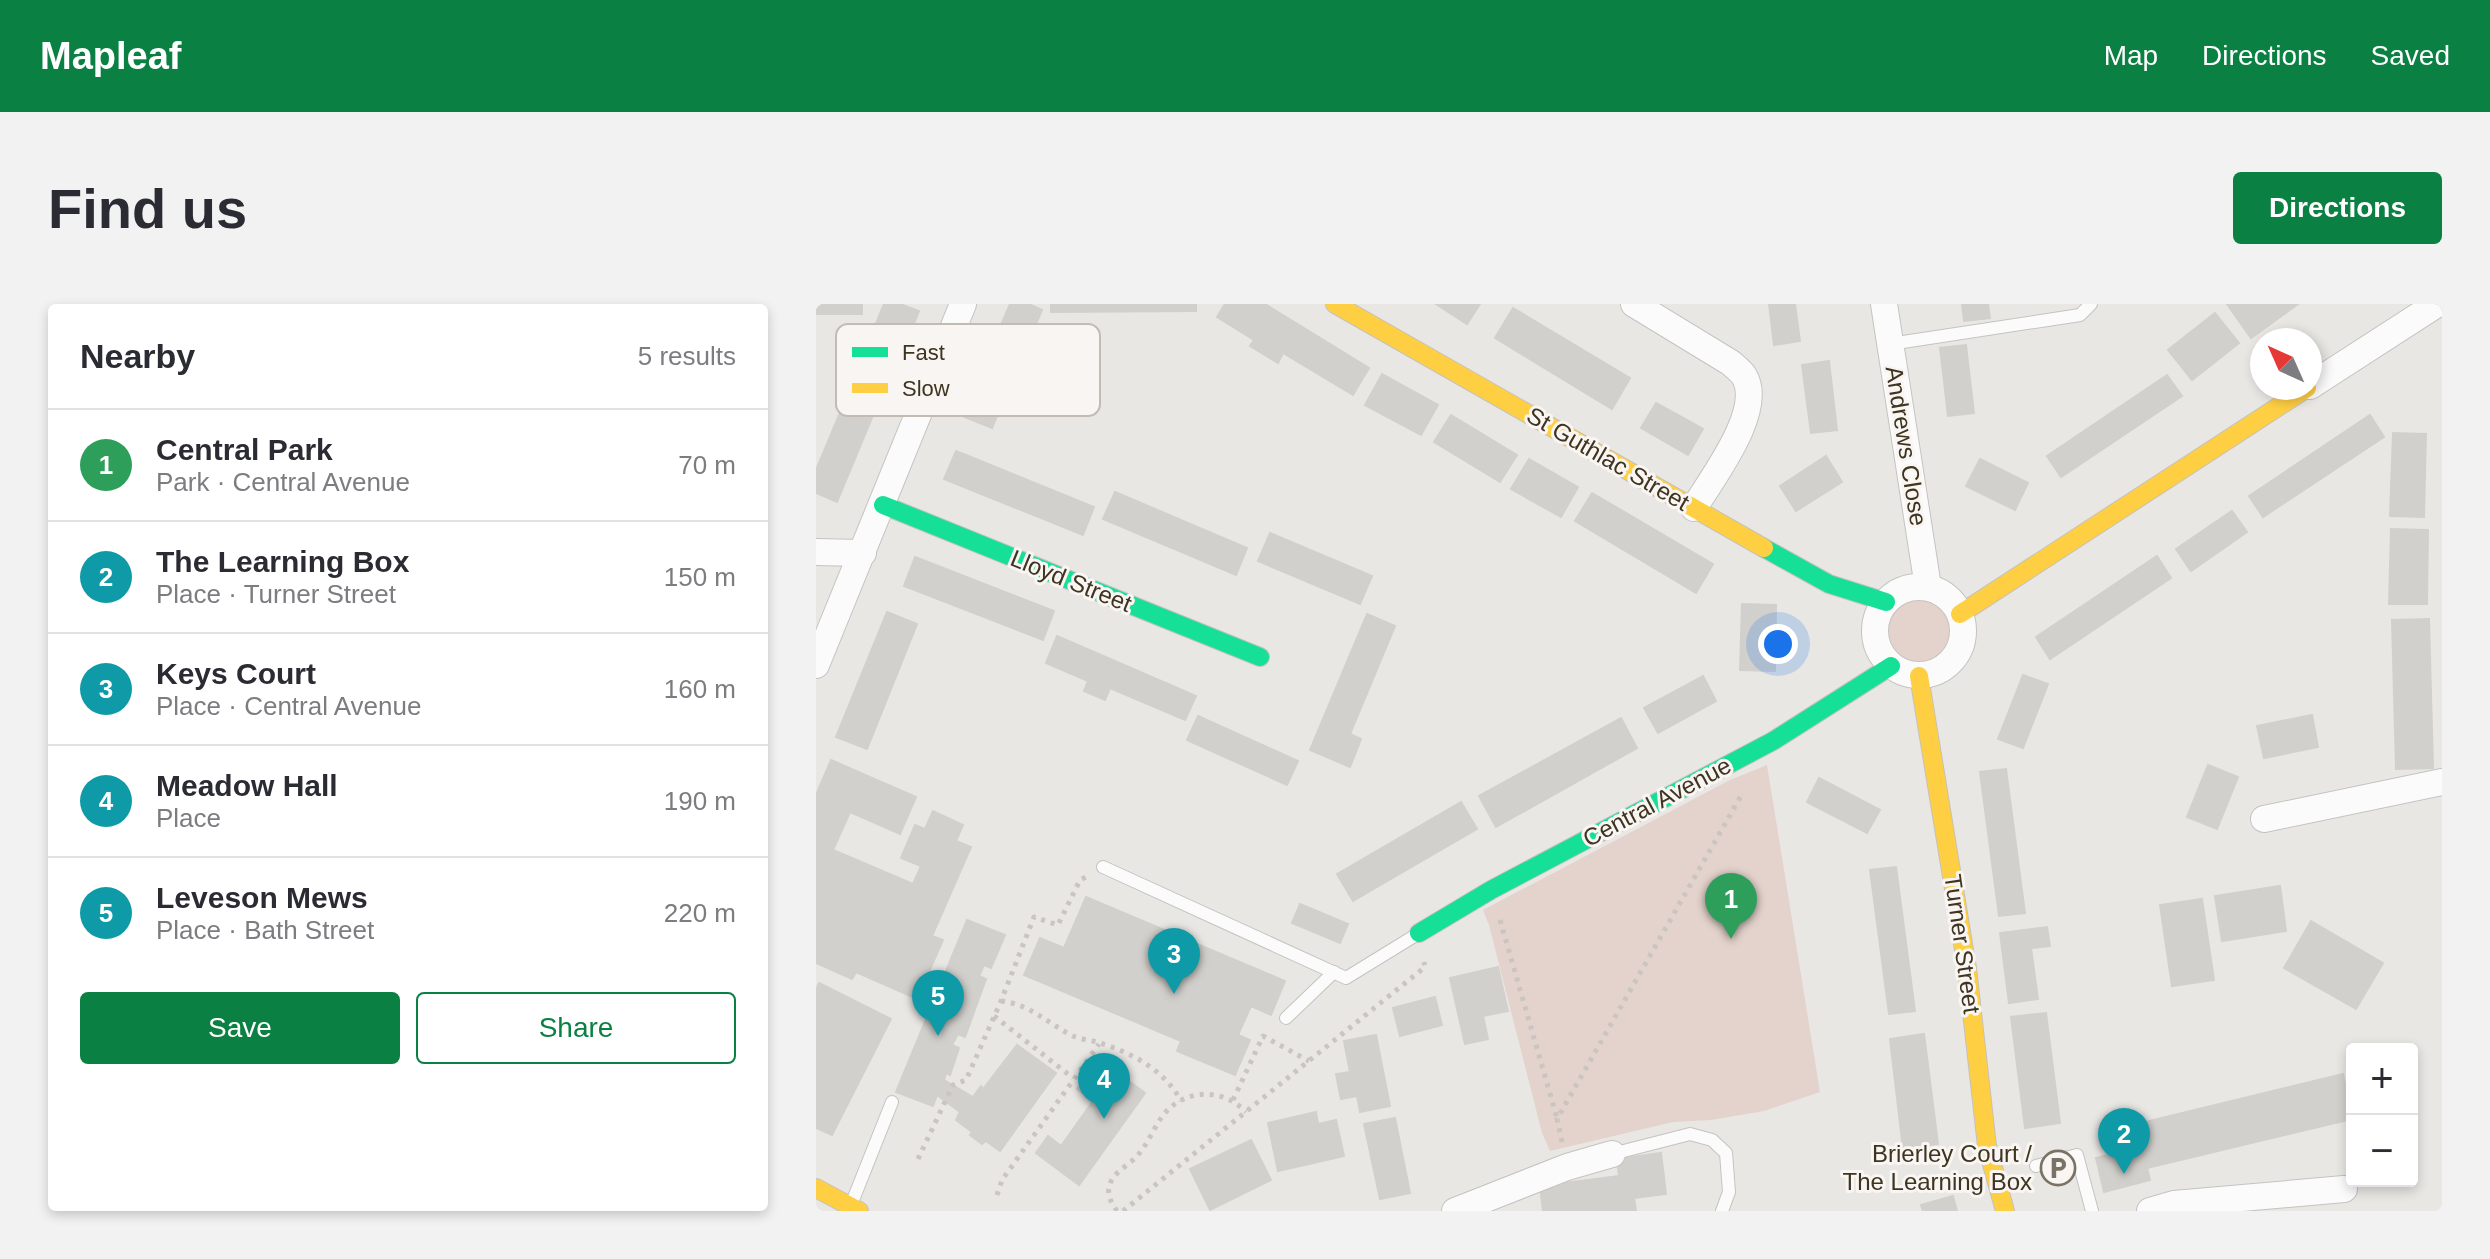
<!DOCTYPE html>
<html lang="en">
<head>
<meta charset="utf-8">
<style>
  :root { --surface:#fff; --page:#f2f2f3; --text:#2b2b33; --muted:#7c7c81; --line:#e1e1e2; --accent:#0b8043 }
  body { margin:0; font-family:Helvetica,sans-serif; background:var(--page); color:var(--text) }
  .controls { position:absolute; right:24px; bottom:24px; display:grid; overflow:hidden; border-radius:8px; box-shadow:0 4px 12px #0003 }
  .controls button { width:72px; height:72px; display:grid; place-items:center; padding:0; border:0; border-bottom:2px solid var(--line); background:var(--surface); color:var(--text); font:40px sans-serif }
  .compass { position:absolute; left:1434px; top:24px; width:72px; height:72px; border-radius:50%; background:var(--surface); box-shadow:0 4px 12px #0003; rotate:315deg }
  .you { position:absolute; left:962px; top:340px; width:28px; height:28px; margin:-20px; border:6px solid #fff; border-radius:50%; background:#1a73e8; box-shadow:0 0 0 12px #1a73e833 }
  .badge { display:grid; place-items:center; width:52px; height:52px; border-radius:50%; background:var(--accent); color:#fff; font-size:26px; font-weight:700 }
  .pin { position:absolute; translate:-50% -66px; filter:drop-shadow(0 2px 4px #0008) }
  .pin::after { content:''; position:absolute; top:42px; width:28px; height:24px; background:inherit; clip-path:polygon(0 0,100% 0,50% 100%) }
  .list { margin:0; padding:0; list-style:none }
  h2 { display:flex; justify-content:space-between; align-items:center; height:104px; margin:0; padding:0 32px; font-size:34px }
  h2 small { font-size:26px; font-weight:400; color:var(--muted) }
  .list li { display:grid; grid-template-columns:52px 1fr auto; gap:24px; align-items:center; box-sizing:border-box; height:112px; padding:0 32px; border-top:2px solid var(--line) }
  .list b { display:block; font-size:30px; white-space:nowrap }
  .list p { margin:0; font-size:26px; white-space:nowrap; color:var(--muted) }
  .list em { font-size:26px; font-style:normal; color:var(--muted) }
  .actions { display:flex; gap:16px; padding:24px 32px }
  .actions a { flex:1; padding:18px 0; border:2px solid var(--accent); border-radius:8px; text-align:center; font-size:28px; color:var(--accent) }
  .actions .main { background:var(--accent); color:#fff }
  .map { position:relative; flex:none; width:1626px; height:907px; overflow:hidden; border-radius:8px }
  header { display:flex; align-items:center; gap:48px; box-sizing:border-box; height:112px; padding:0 40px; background:var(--accent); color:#fff }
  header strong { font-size:38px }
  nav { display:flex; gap:44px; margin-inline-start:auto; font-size:28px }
  .intro { display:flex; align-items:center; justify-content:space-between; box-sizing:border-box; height:192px; padding:0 48px }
  h1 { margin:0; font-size:56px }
  .button { padding:20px 36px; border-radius:8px; background:var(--accent); color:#fff; font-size:28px; font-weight:700 }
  main { display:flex; gap:48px; padding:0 48px }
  aside { flex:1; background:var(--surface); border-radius:8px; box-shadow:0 4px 12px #0003 }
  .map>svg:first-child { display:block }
</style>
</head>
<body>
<header>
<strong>Mapleaf</strong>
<nav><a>Map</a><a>Directions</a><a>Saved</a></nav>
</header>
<div class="intro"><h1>Find us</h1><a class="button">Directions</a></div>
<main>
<aside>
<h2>Nearby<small>5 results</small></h2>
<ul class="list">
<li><span class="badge" style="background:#2e9e5b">1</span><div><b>Central Park</b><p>Park · Central Avenue</p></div><em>70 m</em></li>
<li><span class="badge" style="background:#0f9aa8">2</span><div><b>The Learning Box</b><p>Place · Turner Street</p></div><em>150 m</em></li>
<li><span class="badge" style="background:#0f9aa8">3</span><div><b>Keys Court</b><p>Place · Central Avenue</p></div><em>160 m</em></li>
<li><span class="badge" style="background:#0f9aa8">4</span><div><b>Meadow Hall</b><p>Place</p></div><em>190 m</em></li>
<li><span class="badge" style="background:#0f9aa8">5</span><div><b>Leveson Mews</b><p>Place · Bath Street</p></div><em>220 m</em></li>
</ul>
<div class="actions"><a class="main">Save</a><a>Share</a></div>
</aside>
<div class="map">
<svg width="1626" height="907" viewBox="0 0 1626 907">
  <rect width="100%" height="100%" fill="#e9e7e4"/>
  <g fill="#e4d2cc">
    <path d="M 1100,283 C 1153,286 1164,343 1118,370 L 1066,352 C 1052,320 1066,290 1100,283 Z"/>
    <path d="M 951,461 L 1004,788 L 948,807 L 895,816 L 857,818 L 734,847 L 726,829 L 673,621 L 667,606 L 914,476 Z"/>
  </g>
  <g fill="#d2d0cc" stroke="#d2d0cc" stroke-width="2">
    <rect x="0" y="0" width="46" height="10"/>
    <path d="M 68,0 L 84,0 L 103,7 L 78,69 L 45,56 Z"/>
    <path d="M 194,0 L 213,0 L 226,6 L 176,124 L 146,112 Z"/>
    <path d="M 235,0 L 380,0 L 380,7 L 235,8 Z"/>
    <path d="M 409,0 L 449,0 L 553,64 L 537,91 L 467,49 L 462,59 L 434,42 L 438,36 L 401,13 Z"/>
    <path d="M 620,0 L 664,0 L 651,20 Z"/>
    <path d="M 953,0 L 979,0 L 984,37 L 958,41 Z"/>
    <path d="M 1146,0 L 1172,0 L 1174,14 L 1148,17 Z"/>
    <path d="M 1411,0 L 1482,0 L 1435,34 Z"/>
    <path d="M 697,4 L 814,74 L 796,105 L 679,34 Z"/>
    <path d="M 1399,9 L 1423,39 L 1376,76 L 1352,46 Z"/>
    <path d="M 1150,41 L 1158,109 L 1132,112 L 1124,44 Z"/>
    <path d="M 1013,57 L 1021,126 L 995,129 L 986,61 Z"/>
    <path d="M 41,68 L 70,80 L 21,198 L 0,189 L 0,166 Z"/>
    <path d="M 566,70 L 622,101 L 605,131 L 549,101 Z"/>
    <path d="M 1351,71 L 1366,92 L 1245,173 L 1231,152 Z"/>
    <path d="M 840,99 L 887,125 L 872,151 L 825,124 Z"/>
    <path d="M 635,111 L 701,151 L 684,178 L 618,138 Z"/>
    <path d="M 1554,111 L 1568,133 L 1447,213 L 1433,192 Z"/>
    <path d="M 1577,129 L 1610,130 L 1608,213 L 1574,212 Z"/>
    <path d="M 140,147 L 278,203 L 267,231 L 128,175 Z"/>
    <path d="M 1010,152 L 1026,178 L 980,207 L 964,182 Z"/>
    <path d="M 713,155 L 762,183 L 745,213 L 695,185 Z"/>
    <path d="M 1164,155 L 1212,179 L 1199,206 L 1150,182 Z"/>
    <path d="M 299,188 L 431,244 L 420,271 L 287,215 Z"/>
    <path d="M 776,189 L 897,260 L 880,289 L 759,217 Z"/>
    <path d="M 1416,207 L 1431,228 L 1375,267 L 1360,245 Z"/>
    <path d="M 1575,225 L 1612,226 L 1611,300 L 1573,300 Z"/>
    <path d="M 454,229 L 556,272 L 544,300 L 442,257 Z"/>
    <path d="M 1341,252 L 1355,274 L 1234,355 L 1220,333 Z"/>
    <path d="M 99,253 L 238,307 L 227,336 L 88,282 Z"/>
    <path d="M 926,300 L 960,301 L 959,367 L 924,366 Z"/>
    <path d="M 71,308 L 101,320 L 51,445 L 20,433 Z"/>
    <path d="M 551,310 L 579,322 L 534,430 L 545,435 L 534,463 L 494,446 Z"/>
    <path d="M 1613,315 L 1617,464 L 1580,465 L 1576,316 Z"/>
    <path d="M 241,332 L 380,392 L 369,416 L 294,384 L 289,396 L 268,387 L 272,377 L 230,359 Z"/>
    <path d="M 1207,371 L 1232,380 L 1207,444 L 1182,435 Z"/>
    <path d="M 887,372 L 900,397 L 842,429 L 828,404 Z"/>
    <path d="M 1496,411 L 1502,443 L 1448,454 L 1441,422 Z"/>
    <path d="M 382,412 L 482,457 L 471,481 L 371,436 Z"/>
    <path d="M 805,414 L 821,444 L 680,523 L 663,492 Z"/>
    <path d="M 15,456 L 100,493 L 84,530 L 34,508 L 17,546 L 97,580 L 105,562 L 85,554 L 99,521 L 109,525 L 117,507 L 147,521 L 140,537 L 155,543 L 116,632 L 127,636 L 101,695 L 40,668 L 36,675 L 0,659 L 0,491 Z"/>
    <path d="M 1392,461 L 1422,473 L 1401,525 L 1371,513 Z"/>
    <path d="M 1190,465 L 1209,609 L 1183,612 L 1164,468 Z"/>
    <path d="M 1003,474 L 1064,506 L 1051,529 L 991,498 Z"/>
    <path d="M 645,498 L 661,525 L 537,597 L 521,570 Z"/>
    <path d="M 1080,563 L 1099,707 L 1073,710 L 1054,566 Z"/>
    <path d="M 1464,582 L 1470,627 L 1406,637 L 1399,592 Z"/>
    <path d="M 270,593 L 469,677 L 455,711 L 435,702 L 422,731 L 434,736 L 419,771 L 361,747 L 365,737 L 208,671 L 224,634 L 248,644 Z"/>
    <path d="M 1386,595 L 1398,676 L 1356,682 L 1344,601 Z"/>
    <path d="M 484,600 L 532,620 L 524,639 L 476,619 Z"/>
    <path d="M 151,616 L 189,631 L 175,664 L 168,661 L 163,672 L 170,675 L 149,733 L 142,730 L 136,741 L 143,744 L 134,771 L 130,769 L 128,776 L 157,793 L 165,782 L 167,785 L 201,741 L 240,769 L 184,847 L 170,837 L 166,840 L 154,831 L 156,828 L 140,816 L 144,808 L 121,791 L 117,802 L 80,788 Z"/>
    <path d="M 1495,617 L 1567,659 L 1540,705 L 1468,664 Z"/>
    <path d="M 1231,623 L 1234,642 L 1215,644 L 1222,695 L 1193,699 L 1184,629 Z"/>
    <path d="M 682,663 L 692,707 L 667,712 L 672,735 L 649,740 L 634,674 Z"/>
    <path d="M 3,679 L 75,715 L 16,831 L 0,824 L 0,686 Z"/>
    <path d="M 619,693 L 626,721 L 584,732 L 577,704 Z"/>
    <path d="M 1230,709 L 1244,819 L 1209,824 L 1195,713 Z"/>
    <path d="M 1108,730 L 1122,840 L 1087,845 L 1074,735 Z"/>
    <path d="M 560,731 L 574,802 L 544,808 L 541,792 L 525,795 L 520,770 L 534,768 L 528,737 Z"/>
    <path d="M 282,755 L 329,789 L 263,881 L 220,849 L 232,832 L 245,842 L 277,797 L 261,785 Z"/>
    <path d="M 1527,770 L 1536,815 L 1331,864 L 1326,842 L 1293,850 L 1288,828 Z"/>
    <path d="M 500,808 L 502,820 L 520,816 L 528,852 L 462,867 L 452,819 Z"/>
    <path d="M 579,814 L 594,889 L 564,895 L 548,820 Z"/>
    <path d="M 435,836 L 455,876 L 394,906 L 374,865 Z"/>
    <path d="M 1326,842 L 1334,876 L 1288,888 L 1280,854 Z"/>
    <path d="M 845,849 L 850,890 L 818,894 L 820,907 L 727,907 L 724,882 L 803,872 L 801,855 Z"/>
    <path d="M 1137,892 L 1141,907 L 1107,907 L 1105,901 Z"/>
  </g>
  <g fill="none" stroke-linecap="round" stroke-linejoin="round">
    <g stroke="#c5c3c0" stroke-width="14">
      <g id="lane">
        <path d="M 1074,40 L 1264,11 L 1275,0"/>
        <path d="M 287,563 L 530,674 L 600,631"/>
        <path d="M 470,714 L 518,668"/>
        <path d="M 796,850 L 874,830 L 896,836 L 910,849 L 913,888 L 906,907"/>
        <path d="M 1220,862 L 1261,851 L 1276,907"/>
        <path d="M 37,896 L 76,798"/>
      </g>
    </g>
    <g stroke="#c5c3c0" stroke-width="28">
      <g id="street">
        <path d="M 818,0 L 915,59 C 919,63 925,67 928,72 C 949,106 896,174 878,204"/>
        <path d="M 1068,0 L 1112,283"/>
        <path d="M 1494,82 L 1621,0"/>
        <path d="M 0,248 L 47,249"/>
        <circle cx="1103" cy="327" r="44"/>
        <path d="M 0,361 L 147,0"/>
        <path d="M 1448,515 L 1626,478"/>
        <path d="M 639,907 L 751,863 L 796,850"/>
        <path d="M 1334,907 L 1358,900 L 1528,885"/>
      </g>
    </g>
    <g stroke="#c5c2be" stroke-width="20">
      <g id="fast">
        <path d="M 67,201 L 444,353"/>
        <path d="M 948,244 L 1013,280 L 1070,298"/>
        <path d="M 603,629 L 675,586 L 957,437 L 1075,362"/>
      </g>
    </g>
    <g stroke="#c5c2be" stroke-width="20">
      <g id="slow">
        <path d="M 519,0 L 948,244"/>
        <path d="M 1144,310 L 1491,84"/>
        <path d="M 1103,372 L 1151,664 L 1171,842 L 1189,907"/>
        <path d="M 0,884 L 43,907"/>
      </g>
    </g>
    <g stroke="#cac5c0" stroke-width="5" stroke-dasharray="4 6" stroke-linecap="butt">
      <path d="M 684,616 L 741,814"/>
      <path d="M 185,697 C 214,700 231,719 257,732 C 264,735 273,736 281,738 C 314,748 348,765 365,797"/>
      <path d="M 178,712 L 257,774"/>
      <path d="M 417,796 L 447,732 L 493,757"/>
      <path d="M 746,838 L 741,815 L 926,490"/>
      <path d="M 102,855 L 137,781 L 150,776 L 185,697 L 218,613 L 242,621 L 264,576 L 270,573"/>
      <path d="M 181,891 L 186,876 L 283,740"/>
      <path d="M 301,907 C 297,901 291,892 293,884 C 295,869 312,862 321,852 C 332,840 338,823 348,810 C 370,784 407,784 430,808"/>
      <path d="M 307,907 L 609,663 L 608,658"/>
    </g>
    <use href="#lane" stroke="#fcfbfb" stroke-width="12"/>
    <use href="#street" stroke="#fcfbfb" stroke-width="26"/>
    <use href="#fast" stroke="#16e098" stroke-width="18"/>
    <use href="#slow" stroke="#ffcf43" stroke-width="18"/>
  </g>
  <defs>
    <g id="parking-ring" transform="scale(1.8)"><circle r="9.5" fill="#f9f5f2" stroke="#7a7365" stroke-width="1.5"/><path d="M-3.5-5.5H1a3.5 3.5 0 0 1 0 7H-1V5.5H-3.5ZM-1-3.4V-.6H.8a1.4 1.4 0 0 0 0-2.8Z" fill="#7a7365"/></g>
  </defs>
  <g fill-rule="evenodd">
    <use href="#parking-ring" x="1242" y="864"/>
  </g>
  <g text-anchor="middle" stroke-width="6" stroke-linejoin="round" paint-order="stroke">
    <g font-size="24" fill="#3e3420" stroke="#f9f5f2">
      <text transform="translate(1090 142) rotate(81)" y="8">Andrews Close</text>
      <text transform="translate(792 155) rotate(30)" y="8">St Guthlac Street</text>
      <text transform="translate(255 277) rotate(22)" y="8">Lloyd Street</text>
      <text transform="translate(841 498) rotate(-28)" y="8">Central Avenue</text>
      <text transform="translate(1146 640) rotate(82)" y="8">Turner Street</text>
    </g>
    <g font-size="24" fill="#3e3420" stroke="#f9f5f2" text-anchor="end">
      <text x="1216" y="858">Brierley Court /<tspan x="1216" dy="28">The Learning Box</tspan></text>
    </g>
  </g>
  <rect x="20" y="20" width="264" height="92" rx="12" fill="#f9f5f2" stroke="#c1bbb3" stroke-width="2"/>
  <rect x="36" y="43" width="36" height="10" fill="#16e098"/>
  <rect x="36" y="79" width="36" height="10" fill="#ffcf43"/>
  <g font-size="22" fill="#3e3420">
    <text x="86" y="56">Fast</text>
    <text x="86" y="92">Slow</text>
  </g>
</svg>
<div class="controls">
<button>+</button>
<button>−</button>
</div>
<svg class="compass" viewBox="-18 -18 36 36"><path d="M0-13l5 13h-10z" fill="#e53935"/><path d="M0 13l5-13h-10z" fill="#7c7c81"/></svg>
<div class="you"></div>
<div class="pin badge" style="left:915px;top:635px;background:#2e9e5b">1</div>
<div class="pin badge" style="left:1308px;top:870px;background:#0f9aa8">2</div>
<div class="pin badge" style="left:358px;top:690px;background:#0f9aa8">3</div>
<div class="pin badge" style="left:288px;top:815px;background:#0f9aa8">4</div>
<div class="pin badge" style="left:122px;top:732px;background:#0f9aa8">5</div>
</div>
</main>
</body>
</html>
